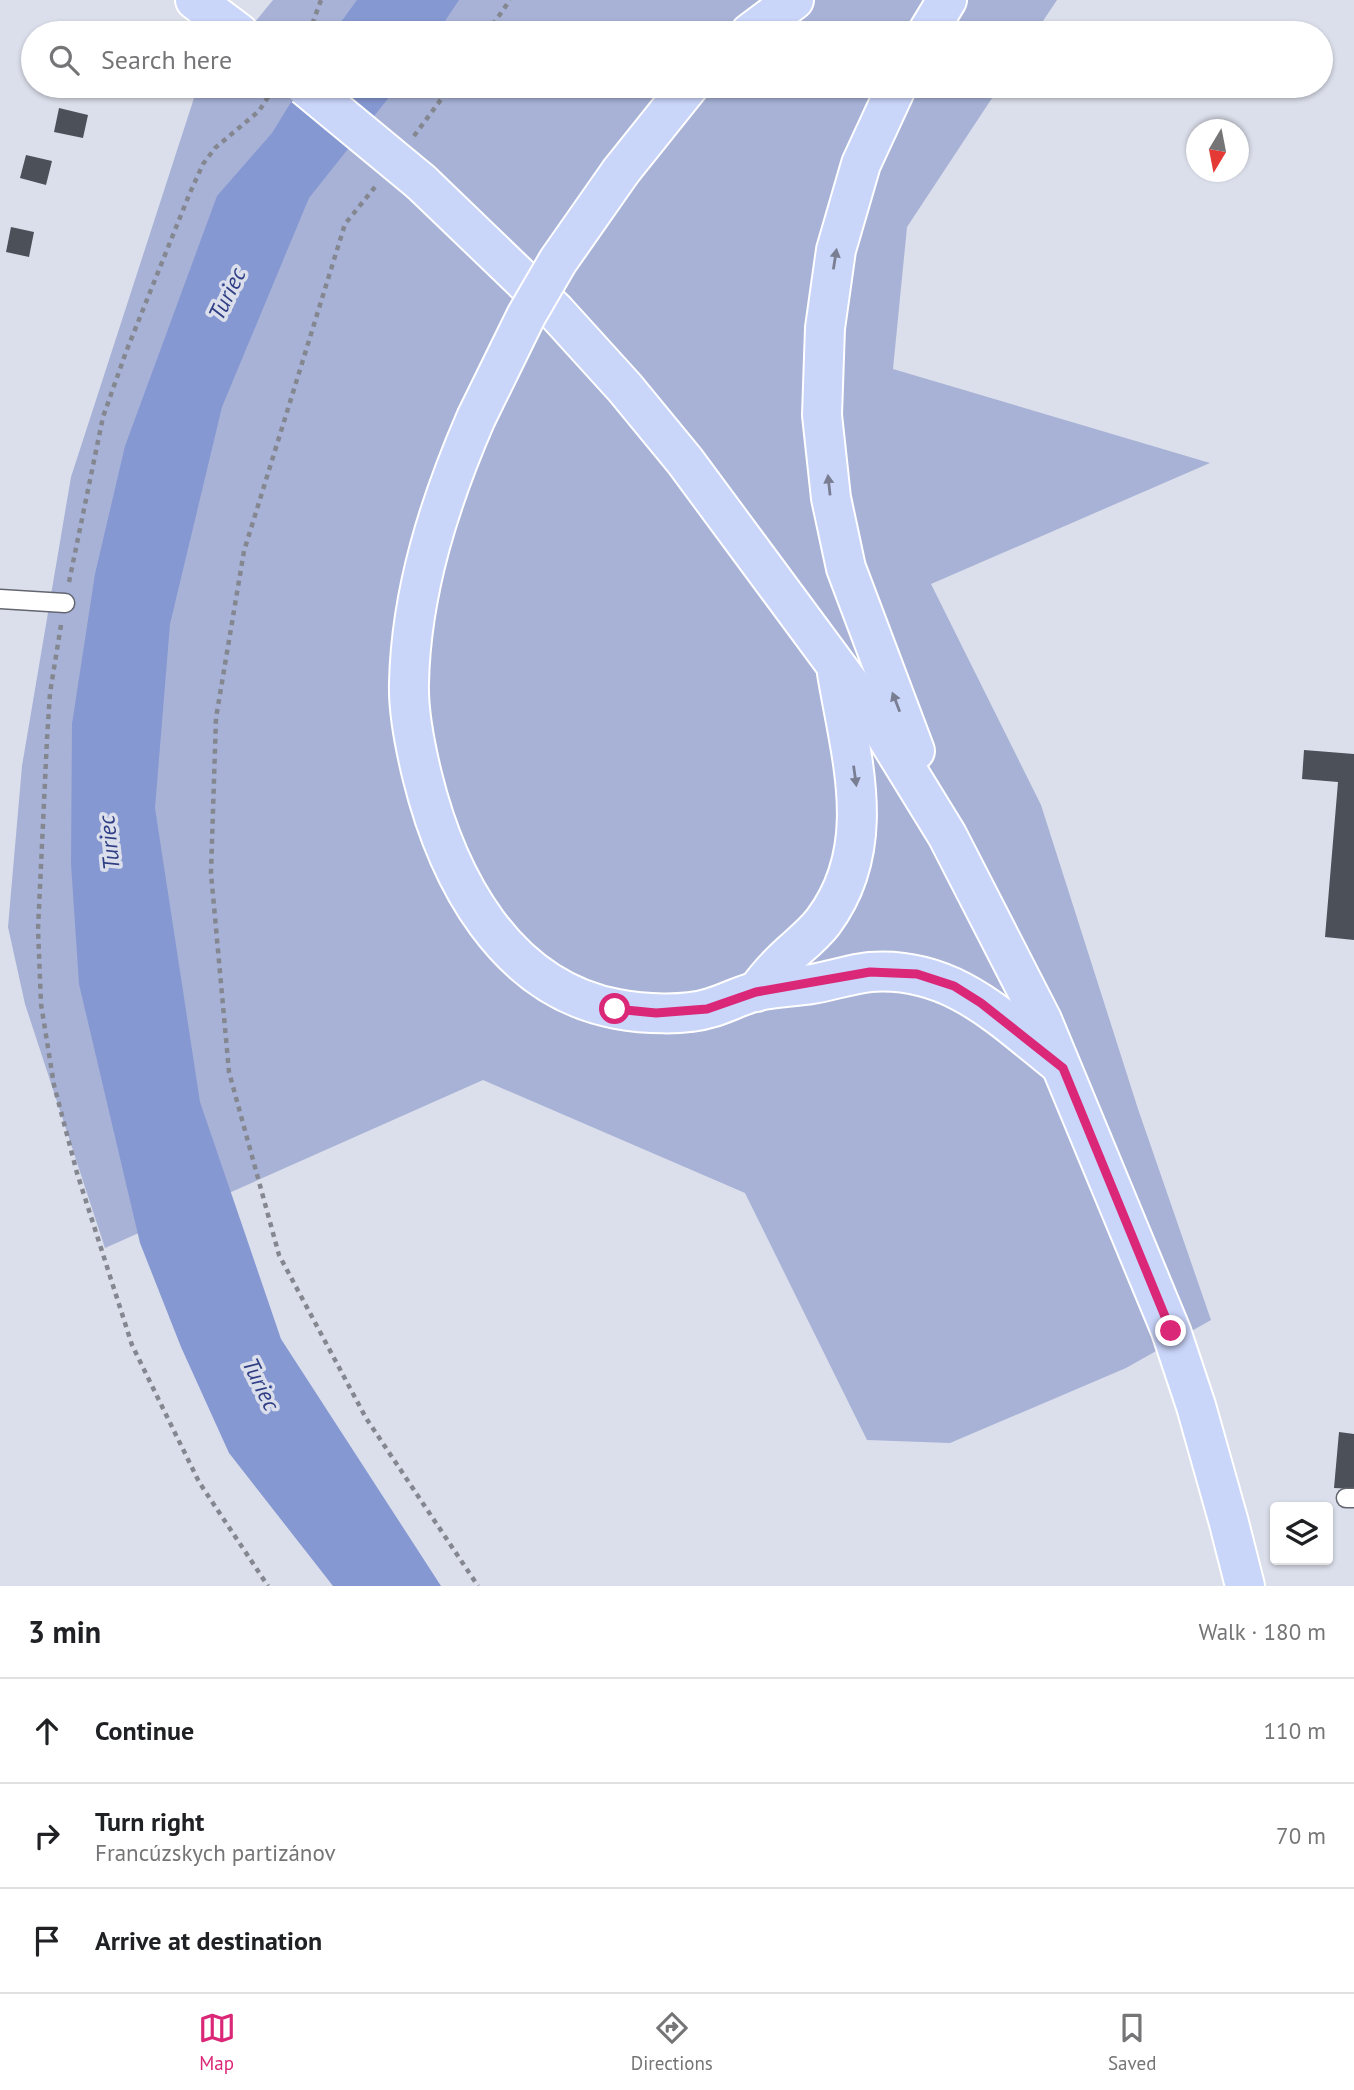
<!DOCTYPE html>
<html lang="en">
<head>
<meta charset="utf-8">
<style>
  :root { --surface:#fff; --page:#f6f6f6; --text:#202124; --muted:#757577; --line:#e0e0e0; --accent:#db2777 }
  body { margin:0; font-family:"PT Sans",sans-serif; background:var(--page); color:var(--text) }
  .controls { position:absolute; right:21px; bottom:21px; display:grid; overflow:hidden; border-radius:7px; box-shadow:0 2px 5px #0004 }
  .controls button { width:63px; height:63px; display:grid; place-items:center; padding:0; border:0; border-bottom:2px solid var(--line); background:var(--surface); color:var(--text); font:35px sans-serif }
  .compass { position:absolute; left:1186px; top:119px; width:63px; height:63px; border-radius:50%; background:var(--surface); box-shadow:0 2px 5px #0004; rotate:190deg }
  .stop { position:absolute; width:21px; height:21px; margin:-16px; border:5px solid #db2777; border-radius:50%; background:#fff }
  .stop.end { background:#db2777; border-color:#fff; box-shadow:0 2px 7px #0008 }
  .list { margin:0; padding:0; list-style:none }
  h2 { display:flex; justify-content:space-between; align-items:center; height:91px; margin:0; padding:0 28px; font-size:30px }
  h2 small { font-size:23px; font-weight:400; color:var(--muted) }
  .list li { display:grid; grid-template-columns:46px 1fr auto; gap:21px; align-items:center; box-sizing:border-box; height:105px; padding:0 28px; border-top:2px solid var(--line) }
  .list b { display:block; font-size:26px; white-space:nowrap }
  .list p { margin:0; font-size:23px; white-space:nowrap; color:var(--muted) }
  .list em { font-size:23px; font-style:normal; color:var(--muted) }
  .icon { flex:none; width:38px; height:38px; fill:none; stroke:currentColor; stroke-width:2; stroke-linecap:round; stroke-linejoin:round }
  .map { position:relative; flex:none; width:1354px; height:1586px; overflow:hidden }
  .search { position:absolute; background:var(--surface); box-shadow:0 2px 5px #0004; left:21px; right:21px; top:21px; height:77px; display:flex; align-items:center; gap:18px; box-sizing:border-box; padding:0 24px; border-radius:38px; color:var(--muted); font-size:26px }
  .sheet { height:406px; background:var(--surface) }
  nav { display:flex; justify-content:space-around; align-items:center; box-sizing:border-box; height:98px; border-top:2px solid var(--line); background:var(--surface); font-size:19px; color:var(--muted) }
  nav a { display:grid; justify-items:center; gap:4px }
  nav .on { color:var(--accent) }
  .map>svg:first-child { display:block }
</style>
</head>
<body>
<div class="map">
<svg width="1354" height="1586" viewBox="0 0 1354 1586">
  <rect width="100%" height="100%" fill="#dbdfeb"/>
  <g fill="#a7b2d6">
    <path d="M 273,0 L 1057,0 L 1035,33 L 246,33 Z"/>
    <path d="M 202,86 L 1000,86 L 907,227 L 893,369 L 1210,463 L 931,584 L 1041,805 L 1138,1109 L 1211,1320 L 1126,1368 L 950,1443 L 867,1440 L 745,1193 L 483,1080 L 105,1248 L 25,1004 L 8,927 L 22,766 L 71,477 L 195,95 Z"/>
  </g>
  <g fill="#8698d2">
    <path d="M 357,0 L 459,0 L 437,33 L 333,33 Z"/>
    <path d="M 301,86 L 398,86 L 309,198 L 222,407 L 170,624 L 155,808 L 200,1102 L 281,1339 L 441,1586 L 333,1586 L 229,1453 L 181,1347 L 140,1243 L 79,984 L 71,864 L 72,724 L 95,574 L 125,446 L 217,196 L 272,133 Z"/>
  </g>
  <g fill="#4c5059">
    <path d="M 59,108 L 88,115 L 83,138 L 54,132 Z"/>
    <path d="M 26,155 L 52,161 L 46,185 L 20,178 Z"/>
    <path d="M 11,227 L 34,232 L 29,257 L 6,252 Z"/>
    <path d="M 1304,750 L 1354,754 L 1354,940 L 1325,937 L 1338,782 L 1302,779 Z"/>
    <path d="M 1339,1432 L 1354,1434 L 1354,1489 L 1334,1488 Z"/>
  </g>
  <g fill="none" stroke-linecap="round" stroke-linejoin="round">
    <g stroke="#636670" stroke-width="21">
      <g id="service">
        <path d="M 0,599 L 65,603"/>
        <path d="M 1346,1498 L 1354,1498"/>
      </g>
    </g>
    <g stroke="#fff" stroke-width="42">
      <g id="primary">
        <path d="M 195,0 L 239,33"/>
        <path d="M 750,33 L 794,0"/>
        <path d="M 927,33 L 947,0"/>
        <path d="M 897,86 L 861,164 L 836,250 L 825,328 L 822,415 L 831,498 L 846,568 L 915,751"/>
        <path d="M 621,171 L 689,86"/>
        <path d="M 421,182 L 556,312 L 625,388 L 685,461 L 875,718 L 947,835 L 1042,1020 L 1171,1331 L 1196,1406 L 1229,1523 L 1245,1586"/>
        <path d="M 476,418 C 440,501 411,591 409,683 C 408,713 415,746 422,775 C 447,877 504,988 617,1009 C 643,1014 685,1016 710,1008 C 725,1004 739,996 754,992 C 773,987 793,987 812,984 C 831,981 851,974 870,972 C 951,966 1000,1017 1059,1064"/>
        <path d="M 756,992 C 763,983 769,975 777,967 C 791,951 809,940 823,922 C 880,846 851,758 837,673"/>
      </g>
    </g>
    <g stroke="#84878f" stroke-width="4.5" stroke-dasharray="5 5" stroke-linecap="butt">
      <path d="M 309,33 L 321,0"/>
      <path d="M 487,33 L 510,0"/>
      <path d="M 414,136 L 451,86"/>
      <path d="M 375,187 L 345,224 L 244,551 L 216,718 L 211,873 L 229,1072 L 279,1255 L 366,1418 L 478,1586"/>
      <path d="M 69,582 L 103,417 L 126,352 L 189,195 L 203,164 L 215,148 L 259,111 L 273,89"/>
      <path d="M 61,625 L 50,693 L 47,739 L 38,929 L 41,1004 L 54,1085 L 77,1173 L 132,1345 L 199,1482 L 268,1586"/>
    </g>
    <use href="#service" stroke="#fff" stroke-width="18"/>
    <use href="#primary" stroke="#cad5fa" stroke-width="38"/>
    <g stroke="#fff" stroke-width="42" stroke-linecap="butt">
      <g id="primary-bridge">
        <path d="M 305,86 L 421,182"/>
        <path d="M 476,418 L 526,316 L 558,261 L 621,171"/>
      </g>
    </g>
    <use href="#primary-bridge" stroke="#cad5fa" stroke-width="38"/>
  </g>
  <defs><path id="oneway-solid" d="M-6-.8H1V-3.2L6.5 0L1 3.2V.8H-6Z" transform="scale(1.75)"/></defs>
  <g fill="#797e92">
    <use href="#oneway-solid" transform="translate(835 259) rotate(-81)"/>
    <use href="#oneway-solid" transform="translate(829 485) rotate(-96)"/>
    <use href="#oneway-solid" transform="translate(896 702) rotate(-111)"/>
    <use href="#oneway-solid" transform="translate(855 776) rotate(82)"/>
  </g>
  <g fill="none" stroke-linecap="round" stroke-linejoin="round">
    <path stroke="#db2777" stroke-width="9" d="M 615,1009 L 656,1013 L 707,1009 L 756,992 L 870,972 L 917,974 L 954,986 L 981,1003 L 1063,1068 L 1171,1331"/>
  </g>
  <g text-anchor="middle" stroke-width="7" stroke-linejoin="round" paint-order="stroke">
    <g font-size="23" font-style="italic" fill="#2f3e84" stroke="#dbdfeb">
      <text transform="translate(227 294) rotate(-64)" y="8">Turiec</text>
      <text transform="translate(109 843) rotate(-96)" y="8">Turiec</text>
      <text transform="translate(261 1384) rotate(64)" y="8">Turiec</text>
    </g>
  </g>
</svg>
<div class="controls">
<button><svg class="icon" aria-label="layers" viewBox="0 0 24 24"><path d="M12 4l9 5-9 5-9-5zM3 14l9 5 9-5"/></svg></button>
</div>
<svg class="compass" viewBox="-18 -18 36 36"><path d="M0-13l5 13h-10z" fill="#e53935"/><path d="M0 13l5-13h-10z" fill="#757577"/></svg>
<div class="stop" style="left:615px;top:1009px"></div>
<div class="stop end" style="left:1171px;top:1331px"></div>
<div class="search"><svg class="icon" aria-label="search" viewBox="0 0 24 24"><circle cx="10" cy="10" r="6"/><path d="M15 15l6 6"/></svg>Search here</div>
</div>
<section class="sheet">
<h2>3 min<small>Walk · 180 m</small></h2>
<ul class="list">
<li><svg class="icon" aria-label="ahead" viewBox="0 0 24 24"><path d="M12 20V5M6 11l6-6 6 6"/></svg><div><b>Continue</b></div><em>110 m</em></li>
<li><svg class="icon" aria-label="right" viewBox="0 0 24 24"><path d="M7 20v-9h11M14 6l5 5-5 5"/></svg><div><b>Turn right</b><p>Francúzskych partizánov</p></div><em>70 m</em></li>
<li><svg class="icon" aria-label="arrive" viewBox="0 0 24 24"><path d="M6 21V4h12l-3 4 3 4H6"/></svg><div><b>Arrive at destination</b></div></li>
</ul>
</section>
<nav>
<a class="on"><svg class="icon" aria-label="map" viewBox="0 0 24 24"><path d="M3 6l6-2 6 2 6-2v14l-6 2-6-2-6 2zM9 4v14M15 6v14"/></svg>Map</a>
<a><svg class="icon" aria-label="directions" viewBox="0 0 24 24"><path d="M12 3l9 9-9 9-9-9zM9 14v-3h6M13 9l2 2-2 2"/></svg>Directions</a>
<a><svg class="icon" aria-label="saved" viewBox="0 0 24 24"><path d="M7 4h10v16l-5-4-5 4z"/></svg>Saved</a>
</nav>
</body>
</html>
